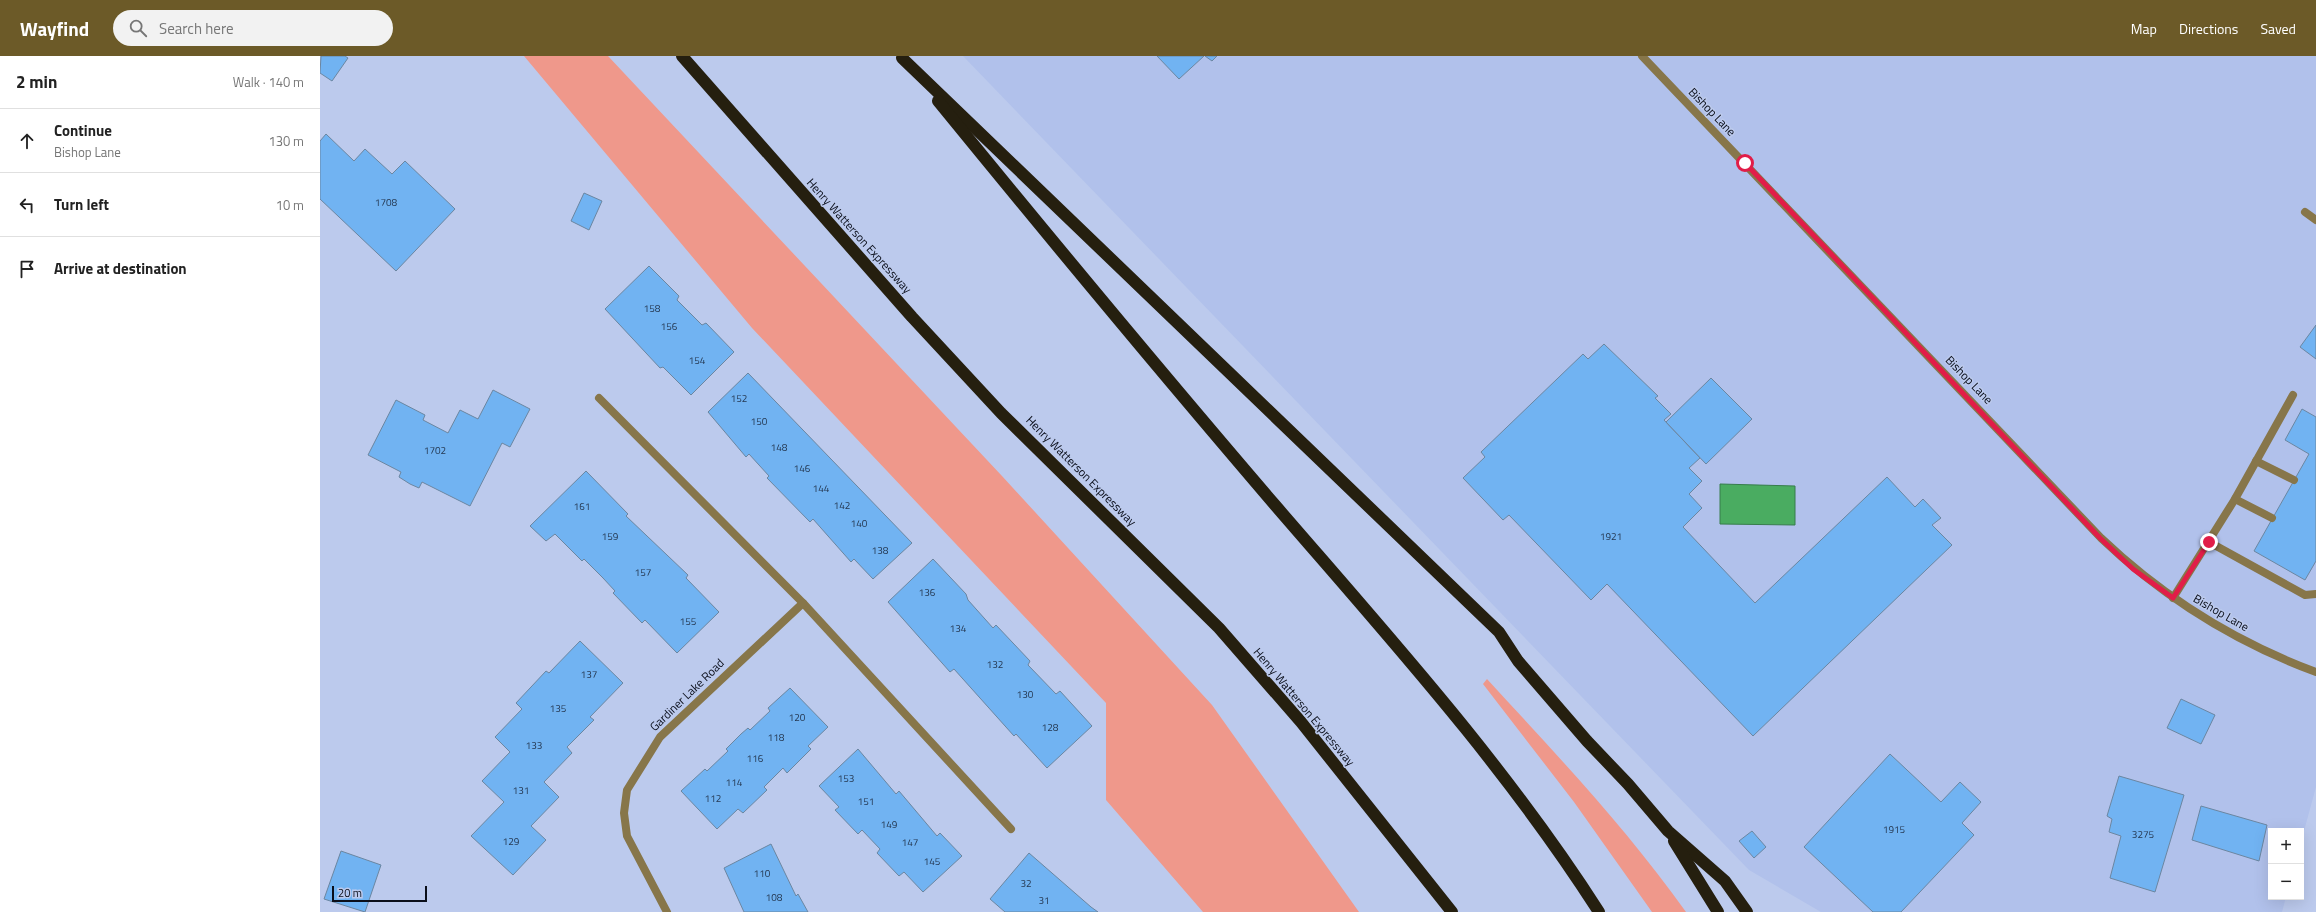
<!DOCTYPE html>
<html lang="en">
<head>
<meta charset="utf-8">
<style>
  :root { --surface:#fff; --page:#f2f2f2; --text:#222; --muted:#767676; --line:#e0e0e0; --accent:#6c5a28 }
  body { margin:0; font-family:"Titillium Web",sans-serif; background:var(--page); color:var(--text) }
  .controls { position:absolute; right:12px; bottom:12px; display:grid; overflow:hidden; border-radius:0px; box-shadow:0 4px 16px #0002 }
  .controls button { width:36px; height:36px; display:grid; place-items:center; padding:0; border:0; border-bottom:1px solid var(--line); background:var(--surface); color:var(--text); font:20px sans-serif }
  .scale { position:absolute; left:12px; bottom:10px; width:95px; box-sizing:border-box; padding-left:4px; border:2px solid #0a0e1a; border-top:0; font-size:11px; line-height:14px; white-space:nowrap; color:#0a0e1a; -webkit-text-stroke:3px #bccaed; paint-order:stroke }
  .stop { position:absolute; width:12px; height:12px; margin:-9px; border:3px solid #e11d48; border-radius:50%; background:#fff }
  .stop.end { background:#e11d48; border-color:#fff; box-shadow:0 1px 4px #0008 }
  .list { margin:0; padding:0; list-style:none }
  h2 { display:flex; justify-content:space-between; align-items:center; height:52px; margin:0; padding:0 16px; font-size:17px }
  h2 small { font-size:13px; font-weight:400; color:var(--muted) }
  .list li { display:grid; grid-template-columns:26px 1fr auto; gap:12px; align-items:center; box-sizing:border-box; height:64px; padding:0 16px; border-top:1px solid var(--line) }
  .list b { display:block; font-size:15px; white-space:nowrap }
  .list p { margin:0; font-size:13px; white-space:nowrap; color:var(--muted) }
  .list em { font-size:13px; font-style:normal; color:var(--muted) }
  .icon { flex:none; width:22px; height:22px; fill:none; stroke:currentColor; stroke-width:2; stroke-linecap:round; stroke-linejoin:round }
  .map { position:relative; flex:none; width:1996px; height:856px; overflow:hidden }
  header { display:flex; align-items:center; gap:24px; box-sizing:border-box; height:56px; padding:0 20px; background:var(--accent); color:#fff }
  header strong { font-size:19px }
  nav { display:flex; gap:22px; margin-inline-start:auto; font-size:14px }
  .search { width:280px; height:36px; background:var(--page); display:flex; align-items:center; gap:10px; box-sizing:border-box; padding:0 14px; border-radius:22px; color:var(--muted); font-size:15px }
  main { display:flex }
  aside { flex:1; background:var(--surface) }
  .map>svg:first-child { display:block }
</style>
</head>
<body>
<header>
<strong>Wayfind</strong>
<div class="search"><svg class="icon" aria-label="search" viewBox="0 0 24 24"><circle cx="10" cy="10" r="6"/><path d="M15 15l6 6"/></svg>Search here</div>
<nav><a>Map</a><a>Directions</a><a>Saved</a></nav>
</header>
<main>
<aside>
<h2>2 min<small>Walk · 140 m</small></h2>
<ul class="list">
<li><svg class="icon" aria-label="ahead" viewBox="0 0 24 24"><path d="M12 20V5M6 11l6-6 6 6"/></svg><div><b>Continue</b><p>Bishop Lane</p></div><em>130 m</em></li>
<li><svg class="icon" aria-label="left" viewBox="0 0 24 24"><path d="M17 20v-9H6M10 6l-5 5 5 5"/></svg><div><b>Turn left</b></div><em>10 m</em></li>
<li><svg class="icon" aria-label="arrive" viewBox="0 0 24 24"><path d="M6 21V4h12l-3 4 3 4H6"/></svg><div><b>Arrive at destination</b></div></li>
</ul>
</aside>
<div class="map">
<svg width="1996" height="856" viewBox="0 0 1996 856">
  <rect width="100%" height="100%" fill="#bccaed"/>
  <path fill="#b1c1eb" d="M 643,0 L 1996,0 L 1996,731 L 1981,786 L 1981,775 L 1951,775 L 1951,841 L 1966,841 L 1962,856 L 1501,856 L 1429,814 Z"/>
  <g fill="#ef988b">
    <path d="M 204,0 L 288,0 L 682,420 L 892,649 L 1039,856 L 883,856 L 786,744 L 786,647 L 432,272 Z"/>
    <path d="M 1167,623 C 1236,698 1307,773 1366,856 L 1332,856 L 1254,746 L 1163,628 Z"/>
  </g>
  <path fill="#4aac61" stroke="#377d4c" d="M 1400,428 L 1475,430 L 1475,469 L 1400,468 Z"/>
  <g fill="#71b3f2" stroke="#6b86a1">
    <path d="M 1,0 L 25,0 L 28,2 L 12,25 L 0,17 Z"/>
    <path d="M 837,0 L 884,0 L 859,23 Z"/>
    <path d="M 885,0 L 897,0 L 892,5 Z"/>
    <path d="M 6,78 L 34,105 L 45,93 L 72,118 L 85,105 L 135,153 L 76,215 L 0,143 L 0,85 Z"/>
    <path d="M 264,137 L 282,145 L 269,174 L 251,165 Z"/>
    <path d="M 329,210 L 359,240 L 357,244 L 382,269 L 386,267 L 414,296 L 371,339 L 343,311 L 340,312 L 285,253 Z"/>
    <path d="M 1996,269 L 1996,303 L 1980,291 Z"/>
    <path d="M 1284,288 L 1338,340 L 1335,342 L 1351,358 L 1344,364 L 1380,402 L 1369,412 L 1382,425 L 1369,438 L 1382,452 L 1363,471 L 1435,547 L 1567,421 L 1595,451 L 1603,443 L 1621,462 L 1612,469 L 1632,489 L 1433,680 L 1287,528 L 1271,544 L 1189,459 L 1183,464 L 1143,422 L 1165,401 L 1161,396 L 1263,298 L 1268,303 Z"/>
    <path d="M 428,317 L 592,487 L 553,523 L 534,503 L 531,506 L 493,463 L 490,466 L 447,422 L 449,420 L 429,398 L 426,401 L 388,356 Z"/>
    <path d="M 1391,322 L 1432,363 L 1386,408 L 1346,366 Z"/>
    <path d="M 173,334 L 210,353 L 190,391 L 182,387 L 150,450 L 102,426 L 99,432 L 90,428 L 79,421 L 81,416 L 48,399 L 76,344 L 105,359 L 103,364 L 128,377 L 140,354 L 158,363 Z"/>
    <path d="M 1982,353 L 1996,361 L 1996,505 L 1985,524 L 1934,495 L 1989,398 L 1965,384 Z"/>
    <path d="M 266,415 L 308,458 L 306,460 L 368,519 L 366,522 L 399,556 L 357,597 L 325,564 L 322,567 L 293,537 L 295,535 L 283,522 L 264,503 L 262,505 L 235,478 L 226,485 L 210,470 Z"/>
    <path d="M 613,503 L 646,538 L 648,544 L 673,572 L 676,569 L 710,605 L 708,609 L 736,638 L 740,635 L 772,670 L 727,712 L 696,678 L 694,680 L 634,613 L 630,616 L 568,546 Z"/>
    <path d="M 260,585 L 303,627 L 270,661 L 274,664 L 247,691 L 252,697 L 224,726 L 239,741 L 211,770 L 226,784 L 193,819 L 151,780 L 184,746 L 162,725 L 190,696 L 175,681 L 202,653 L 196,647 L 226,615 L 229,617 Z"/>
    <path d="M 470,632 L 508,671 L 488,690 L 491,693 L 467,717 L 463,712 L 444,731 L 447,734 L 423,757 L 418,753 L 397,773 L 361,735 L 385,713 L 387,715 L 408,695 L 406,693 L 421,678 L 428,672 L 430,674 L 450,655 L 448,652 Z"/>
    <path d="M 1861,643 L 1895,659 L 1881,688 L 1847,672 Z"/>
    <path d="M 538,693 L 576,738 L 579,735 L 617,780 L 620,777 L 642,800 L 603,836 L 584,816 L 579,820 L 557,797 L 560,793 L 542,774 L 538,778 L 515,754 L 519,751 L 499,730 Z"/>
    <path d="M 1570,698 L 1621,746 L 1640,726 L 1661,746 L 1642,767 L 1654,779 L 1581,856 L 1553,856 L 1484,791 Z"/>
    <path d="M 1799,720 L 1864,739 L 1835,836 L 1790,822 L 1801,780 L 1789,776 L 1792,763 L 1787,760 Z"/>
    <path d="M 1881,750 L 1947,769 L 1939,805 L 1872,784 Z"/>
    <path d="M 1432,775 L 1446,791 L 1434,802 L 1419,785 Z"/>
    <path d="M 451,788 L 476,840 L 478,838 L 488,856 L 424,856 L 404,812 Z"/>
    <path d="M 21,795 L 61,809 L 45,856 L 4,843 Z"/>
    <path d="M 709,797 L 771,851 L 778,856 L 685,856 L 670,843 Z"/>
  </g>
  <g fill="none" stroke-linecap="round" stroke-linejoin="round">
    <g stroke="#87764a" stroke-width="8">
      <path d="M 1985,156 L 1996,164"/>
      <path d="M 279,342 L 483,547 L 691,773"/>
      <path d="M 1936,405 L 1974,424"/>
      <path d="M 1915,443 L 1952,462"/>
      <path d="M 1889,486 L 1985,539 L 1996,538"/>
      <path d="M 1853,542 L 1915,443 L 1973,339"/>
    </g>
    <g stroke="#87764a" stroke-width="8">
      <path d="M 1322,0 L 1781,482 C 1843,541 1915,586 1996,616"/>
      <path d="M 347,856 L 307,780 L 304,757 L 307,734 L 340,681 L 483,547"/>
    </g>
    <g stroke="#251f0f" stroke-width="12">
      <path d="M 362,0 L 592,261 L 681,357 L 899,572 L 981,666 L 1132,856"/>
      <path d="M 582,2 L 1179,576 L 1198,605 L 1267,685 L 1308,728 L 1348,775 L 1405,825 L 1427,856"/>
      <path d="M 618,45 C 729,181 841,316 955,449 C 1068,580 1185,709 1279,856"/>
      <path d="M 1354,785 L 1398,856"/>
    </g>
  </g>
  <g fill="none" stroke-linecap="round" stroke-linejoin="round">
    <path stroke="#e11d48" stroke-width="5" d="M 1425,107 L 1780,482 L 1813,513 L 1853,542 L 1889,486"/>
  </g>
  <g text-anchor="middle" stroke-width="3" stroke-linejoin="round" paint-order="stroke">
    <g font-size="10" fill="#243750">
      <text x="66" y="150">1708</text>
      <text x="332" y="256">158</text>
      <text x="349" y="274">156</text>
      <text x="377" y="308">154</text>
      <text x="419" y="346">152</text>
      <text x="439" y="369">150</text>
      <text x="459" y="395">148</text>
      <text x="115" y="398">1702</text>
      <text x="482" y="416">146</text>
      <text x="501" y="436">144</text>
      <text x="522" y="453">142</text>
      <text x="262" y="454">161</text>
      <text x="539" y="471">140</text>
      <text x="290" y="484">159</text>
      <text x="1291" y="484">1921</text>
      <text x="560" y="498">138</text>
      <text x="323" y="520">157</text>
      <text x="607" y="540">136</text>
      <text x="368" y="569">155</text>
      <text x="638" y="576">134</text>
      <text x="675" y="612">132</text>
      <text x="269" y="622">137</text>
      <text x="705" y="642">130</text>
      <text x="238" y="656">135</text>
      <text x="477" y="665">120</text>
      <text x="730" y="675">128</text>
      <text x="456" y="685">118</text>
      <text x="214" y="693">133</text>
      <text x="435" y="706">116</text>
      <text x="526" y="726">153</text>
      <text x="414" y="730">114</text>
      <text x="201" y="738">131</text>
      <text x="393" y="746">112</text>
      <text x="546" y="749">151</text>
      <text x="569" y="772">149</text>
      <text x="1574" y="777">1915</text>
      <text x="1823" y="782">3275</text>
      <text x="191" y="789">129</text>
      <text x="590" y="790">147</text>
      <text x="612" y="809">145</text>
      <text x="442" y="821">110</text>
      <text x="706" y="831">32</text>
      <text x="454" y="845">108</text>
      <text x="724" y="848">31</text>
    </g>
    <g font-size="12" fill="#0a0e1a" stroke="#bccaed">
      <text transform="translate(1392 56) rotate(46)" y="4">Bishop Lane</text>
      <text transform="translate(539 180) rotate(48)" y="4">Henry Watterson Expressway</text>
      <text transform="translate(1649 324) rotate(46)" y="4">Bishop Lane</text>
      <text transform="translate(761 415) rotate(45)" y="4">Henry Watterson Expressway</text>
      <text transform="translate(1901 557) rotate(30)" y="4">Bishop Lane</text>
      <text transform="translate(367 639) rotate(-44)" y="4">Gardiner Lake Road</text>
      <text transform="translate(984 651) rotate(50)" y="4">Henry Watterson Expressway</text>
    </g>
  </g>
</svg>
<div class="controls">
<button>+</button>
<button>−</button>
</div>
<div class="scale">20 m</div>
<div class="stop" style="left:1425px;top:107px"></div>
<div class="stop end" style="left:1889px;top:486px"></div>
</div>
</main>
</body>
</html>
